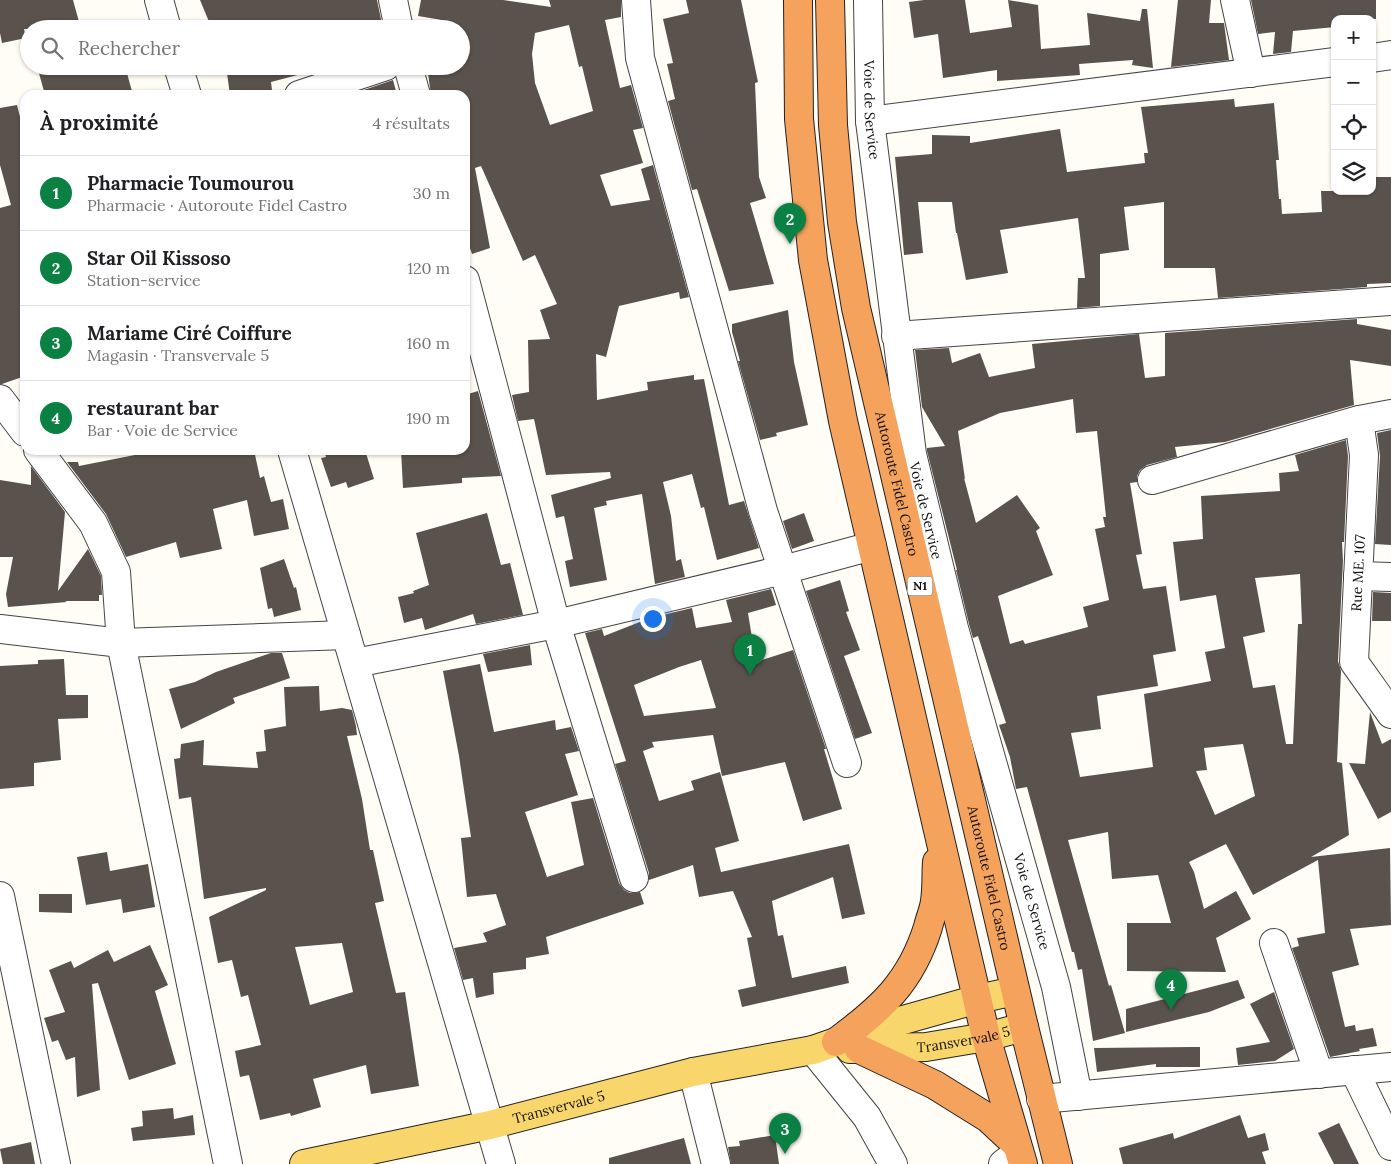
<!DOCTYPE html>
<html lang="fr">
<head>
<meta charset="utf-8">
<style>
  :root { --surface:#fff; --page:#f6f6f6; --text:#202124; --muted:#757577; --line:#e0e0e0; --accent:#0b8043 }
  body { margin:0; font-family:Lora,serif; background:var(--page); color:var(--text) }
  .controls { position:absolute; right:15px; top:15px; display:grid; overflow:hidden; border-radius:10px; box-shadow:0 1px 4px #0004 }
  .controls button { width:45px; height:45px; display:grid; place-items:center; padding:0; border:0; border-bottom:1px solid var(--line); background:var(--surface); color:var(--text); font:25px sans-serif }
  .you { position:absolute; left:652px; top:618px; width:18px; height:18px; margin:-12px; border:4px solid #fff; border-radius:50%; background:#1a73e8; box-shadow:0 0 0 8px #1a73e833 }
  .badge { display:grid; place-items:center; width:32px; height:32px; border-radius:50%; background:var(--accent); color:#fff; font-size:16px; font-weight:700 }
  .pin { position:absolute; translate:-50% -41px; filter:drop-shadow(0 1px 2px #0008) }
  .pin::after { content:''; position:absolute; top:26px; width:18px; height:15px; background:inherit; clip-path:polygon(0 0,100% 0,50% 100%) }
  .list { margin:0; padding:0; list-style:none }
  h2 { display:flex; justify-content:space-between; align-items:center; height:65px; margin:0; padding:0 20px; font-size:21px }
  h2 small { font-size:16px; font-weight:400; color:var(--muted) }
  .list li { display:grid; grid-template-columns:32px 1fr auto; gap:15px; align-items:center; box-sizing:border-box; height:75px; padding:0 20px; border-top:1px solid var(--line) }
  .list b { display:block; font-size:19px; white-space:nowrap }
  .list p { margin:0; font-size:16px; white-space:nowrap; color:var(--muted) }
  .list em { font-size:16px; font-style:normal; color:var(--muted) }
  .icon { flex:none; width:28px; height:28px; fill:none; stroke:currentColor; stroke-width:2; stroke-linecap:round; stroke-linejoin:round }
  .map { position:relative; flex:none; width:1391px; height:1164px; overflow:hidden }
  .search { position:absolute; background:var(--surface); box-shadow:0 1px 4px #0004; left:20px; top:20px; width:450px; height:55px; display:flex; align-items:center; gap:12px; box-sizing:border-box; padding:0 18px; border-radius:28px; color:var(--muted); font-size:19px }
  .panel { position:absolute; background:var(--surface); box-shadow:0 1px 4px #0004; left:20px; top:90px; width:450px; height:365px; border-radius:15px }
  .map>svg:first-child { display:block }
</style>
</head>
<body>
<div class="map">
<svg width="1391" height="1164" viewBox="0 0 1391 1164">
  <rect width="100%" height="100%" fill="#fffdf5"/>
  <g fill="#5a524d" fill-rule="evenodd">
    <path d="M 0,0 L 73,0 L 81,29 L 24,29 L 26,38 L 2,43 L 0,33 Z"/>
    <path d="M 200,0 L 377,0 L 383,29 L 212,29 Z"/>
    <path d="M 421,0 L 503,0 L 551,7 L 549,0 L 621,0 L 621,17 L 605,20 L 620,88 L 631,85 L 643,128 L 633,130 L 643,163 L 600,175 L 611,206 L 650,200 L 641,169 L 653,165 L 689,297 L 680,299 L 679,292 L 619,306 L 606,357 L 596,354 L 597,400 L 648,390 L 647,382 L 694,375 L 694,380 L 704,379 L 729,505 L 744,501 L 759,548 L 717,560 L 704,507 L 701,508 L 692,474 L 663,482 L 671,516 L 676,561 L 681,559 L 685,577 L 655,584 L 642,494 L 606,501 L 607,505 L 594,508 L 607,580 L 570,587 L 565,561 L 573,559 L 564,516 L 556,518 L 551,495 L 611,478 L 610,472 L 546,475 L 534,419 L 518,421 L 512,395 L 529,392 L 528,340 L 550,339 L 540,310 L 557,304 L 535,255 L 523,261 L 481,166 L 475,168 L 490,248 L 472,254 L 465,234 L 465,95 L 431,95 L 427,66 L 461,66 L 461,29 L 437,29 L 442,20 L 418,16 ZM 569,25 L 579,67 L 582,66 L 593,111 L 550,125 L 535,83 L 532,54 L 535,33 Z"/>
    <path d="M 686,0 L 741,0 L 758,82 L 755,83 L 759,177 L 766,198 L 750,203 L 774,284 L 729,291 L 697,189 L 692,190 L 668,101 L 675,99 L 667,64 L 673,63 L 663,19 L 689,13 Z"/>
    <path d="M 924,0 L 965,0 L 970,33 L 1012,27 L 1008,0 L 1038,5 L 1041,49 L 1090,45 L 1087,13 L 1140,21 L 1142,9 L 1147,9 L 1153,68 L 1132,65 L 1133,60 L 1079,64 L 1080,75 L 997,81 L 997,70 L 943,78 L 938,34 L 914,38 L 909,2 Z"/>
    <path d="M 1178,0 L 1211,0 L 1209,23 L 1224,23 L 1229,60 L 1171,67 Z"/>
    <path d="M 1251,0 L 1376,0 L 1376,19 L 1335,19 L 1335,27 L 1293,31 L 1291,52 L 1273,54 L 1275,32 L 1258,34 Z"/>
    <path d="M 37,66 L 125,66 L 133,95 L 45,95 Z"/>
    <path d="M 226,66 L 308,66 L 309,72 L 271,82 L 272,90 L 230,95 Z"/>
    <path d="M 393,80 L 397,95 L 356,95 L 355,93 Z"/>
    <path d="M 1234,99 L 1235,107 L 1274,103 L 1279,160 L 1276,160 L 1279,199 L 1281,199 L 1282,214 L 1322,212 L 1321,191 L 1372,191 L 1372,177 L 1391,177 L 1391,283 L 1367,284 L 1367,287 L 1218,298 L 1215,268 L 1164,268 L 1164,202 L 1124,207 L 1129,250 L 1100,254 L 1100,306 L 1077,308 L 1078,278 L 1085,278 L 1078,218 L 1000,230 L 1008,273 L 966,280 L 957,233 L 956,233 L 952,202 L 918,202 L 923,253 L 904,255 L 895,157 L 932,154 L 932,135 L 970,136 L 970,143 L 1060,129 L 1067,172 L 1145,163 L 1144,153 L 1148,153 L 1141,107 Z"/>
    <path d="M 17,105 L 25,137 L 25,376 L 2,384 L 0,384 L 0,208 L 11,205 L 0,165 L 0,108 Z"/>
    <path d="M 788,310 L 794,362 L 808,425 L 776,433 L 777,436 L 760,440 L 738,361 L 740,361 L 732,332 L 732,324 Z"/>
    <path d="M 1357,319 L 1357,324 L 1391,330 L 1391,366 L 1350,360 L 1354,405 L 1225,442 L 1175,447 L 1177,457 L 1147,465 L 1140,470 L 1137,476 L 1137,482 L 1130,483 L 1142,554 L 1136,555 L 1143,589 L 1166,586 L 1176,651 L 1153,655 L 1158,686 L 1097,696 L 1101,729 L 1071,733 L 1080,777 L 1153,767 L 1144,694 L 1211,681 L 1205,652 L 1225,648 L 1216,595 L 1180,601 L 1173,542 L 1203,539 L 1201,496 L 1280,491 L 1279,473 L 1299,471 L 1295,455 L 1346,440 L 1348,456 L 1344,542 L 1342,542 L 1343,561 L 1338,661 L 1341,671 L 1337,762 L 1342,763 L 1349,835 L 1311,857 L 1390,848 L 1391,925 L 1350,929 L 1359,965 L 1332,972 L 1345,1027 L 1355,1025 L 1356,1031 L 1373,1028 L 1377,1046 L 1359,1049 L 1360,1051 L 1330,1057 L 1292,948 L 1299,946 L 1297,938 L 1325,933 L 1318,860 L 1253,895 L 1226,844 L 1189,862 L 1194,872 L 1204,909 L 1236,891 L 1251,919 L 1216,938 L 1226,972 L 1127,971 L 1127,923 L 1171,923 L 1158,875 L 1112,879 L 1108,832 L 1068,840 L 1109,986 L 1111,985 L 1125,1033 L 1093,1041 L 1082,969 L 1078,970 L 1074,952 L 1072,952 L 1027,787 L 1016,789 L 1010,757 L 999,725 L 1006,723 L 978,636 L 973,638 L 969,624 L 956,570 L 957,570 L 927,451 L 927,448 L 945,446 L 922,407 L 915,350 L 949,348 L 952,363 L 980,353 L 989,377 L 1035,368 L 1032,344 L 1139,334 L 1145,378 L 1165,376 L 1165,333 ZM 1073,399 L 1076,433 L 1097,431 L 1106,517 L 1103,517 L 1105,527 L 1095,529 L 1109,600 L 1083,607 L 1088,627 L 1025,644 L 1023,640 L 1010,644 L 998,596 L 1053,575 L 1036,531 L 1040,528 L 1017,495 L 976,523 L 964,478 L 965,479 L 958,431 L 1000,413 ZM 1300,574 L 1302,624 L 1298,624 L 1293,744 L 1286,744 L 1275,685 L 1253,688 L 1243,637 L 1265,632 L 1255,578 ZM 1243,744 L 1255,796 L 1215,815 L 1196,771 L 1207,770 L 1204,748 Z"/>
    <path d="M 478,391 L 501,476 L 462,478 L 462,483 L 403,488 L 401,450 L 465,450 L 465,395 Z"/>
    <path d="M 1391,430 L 1391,545 L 1375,544 L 1380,456 L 1377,433 Z"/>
    <path d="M 145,450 L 254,450 L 260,478 L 264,476 L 271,502 L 283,499 L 289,529 L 254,536 L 247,500 L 213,509 L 222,549 L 180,558 L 176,542 L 126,557 L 106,514 L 67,462 L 78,462 L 79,466 L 145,453 Z"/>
    <path d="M 324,450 L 365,450 L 374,479 L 348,488 L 346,482 L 331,487 L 321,458 L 326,457 Z"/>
    <path d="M 31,466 L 65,512 L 58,591 L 88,549 L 101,576 L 102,595 L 99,595 L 99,601 L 65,601 L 67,602 L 8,607 L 6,594 L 13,557 L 0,557 L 0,480 L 31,485 Z"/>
    <path d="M 487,513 L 501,565 L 510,563 L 523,615 L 476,624 L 473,614 L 425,630 L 422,618 L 404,623 L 398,597 L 414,593 L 413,591 L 429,585 L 416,533 Z"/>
    <path d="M 804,513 L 814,541 L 792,549 L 783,521 Z"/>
    <path d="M 284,559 L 294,588 L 296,587 L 301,610 L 274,617 L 272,608 L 268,609 L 260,568 Z"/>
    <path d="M 840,580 L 849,611 L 846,612 L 860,650 L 844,656 L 872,733 L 855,739 L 806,591 Z"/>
    <path d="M 771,589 L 776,605 L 748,613 L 756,662 L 793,650 L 826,749 L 824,749 L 842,809 L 803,821 L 785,762 L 722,776 L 713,735 L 652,742 L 654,747 L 643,751 L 659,801 L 694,790 L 691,781 L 720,772 L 739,841 L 715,848 L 721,872 L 849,844 L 865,914 L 842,919 L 833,877 L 772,901 L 778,936 L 783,935 L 792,978 L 846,966 L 849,983 L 742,1007 L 738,990 L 756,986 L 747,938 L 752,937 L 733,891 L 699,897 L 693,865 L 649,880 L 649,873 L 615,764 L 626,761 L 585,633 L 602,629 L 604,636 L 650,618 L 692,608 L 696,628 L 732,622 L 726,600 ZM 701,660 L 716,708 L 644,716 L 634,685 L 679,667 Z"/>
    <path d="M 1373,592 L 1391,593 L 1391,621 L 1372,621 Z"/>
    <path d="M 530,645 L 532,665 L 488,672 L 483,654 Z"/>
    <path d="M 271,653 L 282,653 L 290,678 L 233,698 L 235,703 L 181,729 L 169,689 L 195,682 L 216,672 Z"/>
    <path d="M 64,659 L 66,695 L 88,695 L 88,718 L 58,719 L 61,760 L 34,763 L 34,786 L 0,789 L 0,666 L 38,664 L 38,660 Z"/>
    <path d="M 480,664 L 494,732 L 555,720 L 556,730 L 571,727 L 579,751 L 565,754 L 578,795 L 525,812 L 547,877 L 584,865 L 571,802 L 593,798 L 619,883 L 624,890 L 630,893 L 640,892 L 644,904 L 546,937 L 549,954 L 526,958 L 526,969 L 493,973 L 494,994 L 476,998 L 473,978 L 463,980 L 454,948 L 487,942 L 483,933 L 506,925 L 496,894 L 467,897 L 461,838 L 471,837 L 459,756 L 443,671 Z"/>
    <path d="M 319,686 L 320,711 L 342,708 L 352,710 L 356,726 L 357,735 L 347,736 L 362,799 L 370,850 L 373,850 L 384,901 L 375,903 L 396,993 L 405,992 L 419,1086 L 371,1094 L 366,1065 L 313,1079 L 321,1107 L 291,1116 L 290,1113 L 260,1120 L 249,1075 L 240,1077 L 235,1051 L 261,1045 L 248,995 L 241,997 L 232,960 L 218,963 L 209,917 L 266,890 L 266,888 L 204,899 L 191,797 L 179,799 L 174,759 L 180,758 L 181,744 L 204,740 L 203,765 L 258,768 L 256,752 L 266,751 L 264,730 L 286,726 L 284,687 ZM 342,943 L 353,992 L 310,1005 L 295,947 Z"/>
    <path d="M 1370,712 L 1382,744 L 1391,739 L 1391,812 L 1378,819 L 1349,763 L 1365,764 Z"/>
    <path d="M 107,852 L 110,871 L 148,864 L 155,907 L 123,913 L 121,899 L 86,905 L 77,857 Z"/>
    <path d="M 39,894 L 72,894 L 72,913 L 39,912 Z"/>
    <path d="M 150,945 L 168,985 L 155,991 L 176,1064 L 129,1080 L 98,983 L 92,984 L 100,1090 L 77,1097 L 75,1057 L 66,1060 L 58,1040 L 52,1042 L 44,1018 L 65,1012 L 49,970 L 71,961 L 74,968 L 108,950 L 114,962 Z"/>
    <path d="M 1238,980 L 1245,998 L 1209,1012 L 1126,1032 L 1126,1009 Z"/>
    <path d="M 1274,992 L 1294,1049 L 1275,1061 L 1238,1065 L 1236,1048 L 1270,1042 L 1250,1004 Z"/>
    <path d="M 1192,1047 L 1200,1047 L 1200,1067 L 1156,1067 L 1156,1064 L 1097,1072 L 1094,1048 Z"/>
    <path d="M 173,1108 L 174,1119 L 193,1115 L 195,1135 L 133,1141 L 131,1128 L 143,1126 L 142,1111 Z"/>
    <path d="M 1240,1115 L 1248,1138 L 1265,1133 L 1269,1150 L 1262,1152 L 1266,1164 L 1123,1164 L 1119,1148 L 1173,1133 L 1174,1139 Z"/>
    <path d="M 1339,1123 L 1359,1164 L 1334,1164 L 1318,1133 Z"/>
    <path d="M 775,1135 L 779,1164 L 731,1164 L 728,1147 L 740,1146 L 739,1141 Z"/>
    <path d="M 684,1138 L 691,1164 L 609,1164 L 609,1158 Z"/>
    <path d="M 31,1142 L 35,1164 L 3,1164 L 0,1149 Z"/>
  </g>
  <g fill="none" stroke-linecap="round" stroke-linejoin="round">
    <g stroke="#444" stroke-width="30">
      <g id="minor">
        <path d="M 159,0 L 167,29"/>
        <path d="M 393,0 L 399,29"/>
        <path d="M 636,0 L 640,58 L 763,511 L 847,763"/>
        <path id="s1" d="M 868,0 L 870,121 L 912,454 L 954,628 L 1056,987 L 1078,1096"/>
        <path d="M 1235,0 L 1251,73"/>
        <path d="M 1372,58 L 1391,55"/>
        <path d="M 178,66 L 187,95"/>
        <path d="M 408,66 L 416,95"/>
        <path d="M 299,95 L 386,66"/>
        <path d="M 870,121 L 1335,62"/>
        <path d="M 465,280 L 556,624 L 634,878"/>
        <path d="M 896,336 L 1391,301"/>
        <path d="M 0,399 L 25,432"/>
        <path d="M 1359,420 L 1364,455 L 1354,662 L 1391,714"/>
        <path d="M 38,450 L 93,523 L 116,572 L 121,643 L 228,1164"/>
        <path d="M 292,450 L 501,1164"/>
        <path d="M 1152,480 L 1359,420 L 1391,414"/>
        <path d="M 1358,576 L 1391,577"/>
        <path d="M 0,629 L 121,643 L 346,635"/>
        <path d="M 355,663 L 556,624 L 783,570 L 872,546"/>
        <path d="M 0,896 L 56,1164"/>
        <path d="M 1274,943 L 1319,1074"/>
        <path d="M 813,1050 L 867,1117 L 893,1164"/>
        <path d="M 1354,1070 L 1391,1146"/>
        <path d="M 693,1072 L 716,1164"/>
        <path d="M 1041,1099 L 1391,1067"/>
        <path d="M 1003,1164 L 1019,1152"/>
      </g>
    </g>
    <g stroke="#222" stroke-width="30">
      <g id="major">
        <path id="s2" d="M 850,1049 L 926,1047 L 986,1037 L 1024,1027"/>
        <path id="s3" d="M 304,1164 L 490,1125 L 693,1072 L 813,1050 L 882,1026 L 978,999 L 1015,991"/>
      </g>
    </g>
    <g stroke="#222" stroke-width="30">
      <g id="highway">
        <path d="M 798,0 L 799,119 L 813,260 L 843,421 L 986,1037 L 1023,1164"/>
        <path id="s4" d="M 830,0 L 833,125 L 842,222 L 856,308 L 1024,1027 L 1058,1164"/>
        <path d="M 836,1042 C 881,1009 911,982 928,927 C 930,918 934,910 935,901 C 937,888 936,875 937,862"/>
        <path d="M 859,1049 L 935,1085 L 988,1118 L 1017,1145"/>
      </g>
    </g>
    <use href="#minor" stroke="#fff" stroke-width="28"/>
    <use href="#major" stroke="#f9d66b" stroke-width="28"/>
    <use href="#highway" stroke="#f5a25d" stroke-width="28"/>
  </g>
  <g text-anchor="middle" stroke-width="5" stroke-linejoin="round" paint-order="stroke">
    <rect fill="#fff" stroke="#585858" stroke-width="1" x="907.5" y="576.5" width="25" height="19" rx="4"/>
    <g font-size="12" font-weight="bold" fill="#111">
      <text x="920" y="590">N1</text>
    </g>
    <g font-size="14" fill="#111" stroke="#fff">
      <text dy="5" stroke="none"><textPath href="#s1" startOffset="110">Voie de Service</textPath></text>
      <text dy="5" stroke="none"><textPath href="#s4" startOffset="490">Autoroute Fidel Castro</textPath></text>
      <text dy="5" stroke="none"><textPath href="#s1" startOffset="515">Voie de Service</textPath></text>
      <text transform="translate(1358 573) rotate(-87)" y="5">Rue ME. 107</text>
      <text dy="5" stroke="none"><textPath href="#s4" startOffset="895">Autoroute Fidel Castro</textPath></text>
      <text dy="5" stroke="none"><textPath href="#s1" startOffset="920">Voie de Service</textPath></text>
      <text dy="5" stroke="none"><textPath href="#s2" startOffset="114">Transvervale 5</textPath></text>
      <text dy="5" stroke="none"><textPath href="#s3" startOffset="261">Transvervale 5</textPath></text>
    </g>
  </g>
</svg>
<div class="controls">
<button>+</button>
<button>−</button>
<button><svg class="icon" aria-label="locate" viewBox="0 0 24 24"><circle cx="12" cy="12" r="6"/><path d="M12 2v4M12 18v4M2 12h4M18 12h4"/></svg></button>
<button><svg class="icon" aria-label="layers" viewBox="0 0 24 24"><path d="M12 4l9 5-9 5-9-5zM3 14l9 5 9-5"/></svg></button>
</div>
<div class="you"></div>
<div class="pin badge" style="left:750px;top:675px">1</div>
<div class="pin badge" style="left:790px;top:244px">2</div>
<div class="pin badge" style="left:785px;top:1154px">3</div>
<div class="pin badge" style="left:1171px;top:1010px">4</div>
<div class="search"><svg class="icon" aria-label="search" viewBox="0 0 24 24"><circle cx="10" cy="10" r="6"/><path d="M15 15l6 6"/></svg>Rechercher</div>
<section class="panel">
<h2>À proximité<small>4 résultats</small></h2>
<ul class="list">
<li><span class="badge">1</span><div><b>Pharmacie Toumourou</b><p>Pharmacie · Autoroute Fidel Castro</p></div><em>30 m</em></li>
<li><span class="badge">2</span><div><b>Star Oil Kissoso</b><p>Station-service</p></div><em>120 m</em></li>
<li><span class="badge">3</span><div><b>Mariame Ciré Coiffure</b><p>Magasin · Transvervale 5</p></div><em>160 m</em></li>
<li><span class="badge">4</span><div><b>restaurant bar</b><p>Bar · Voie de Service</p></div><em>190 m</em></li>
</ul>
</section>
</div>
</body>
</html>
